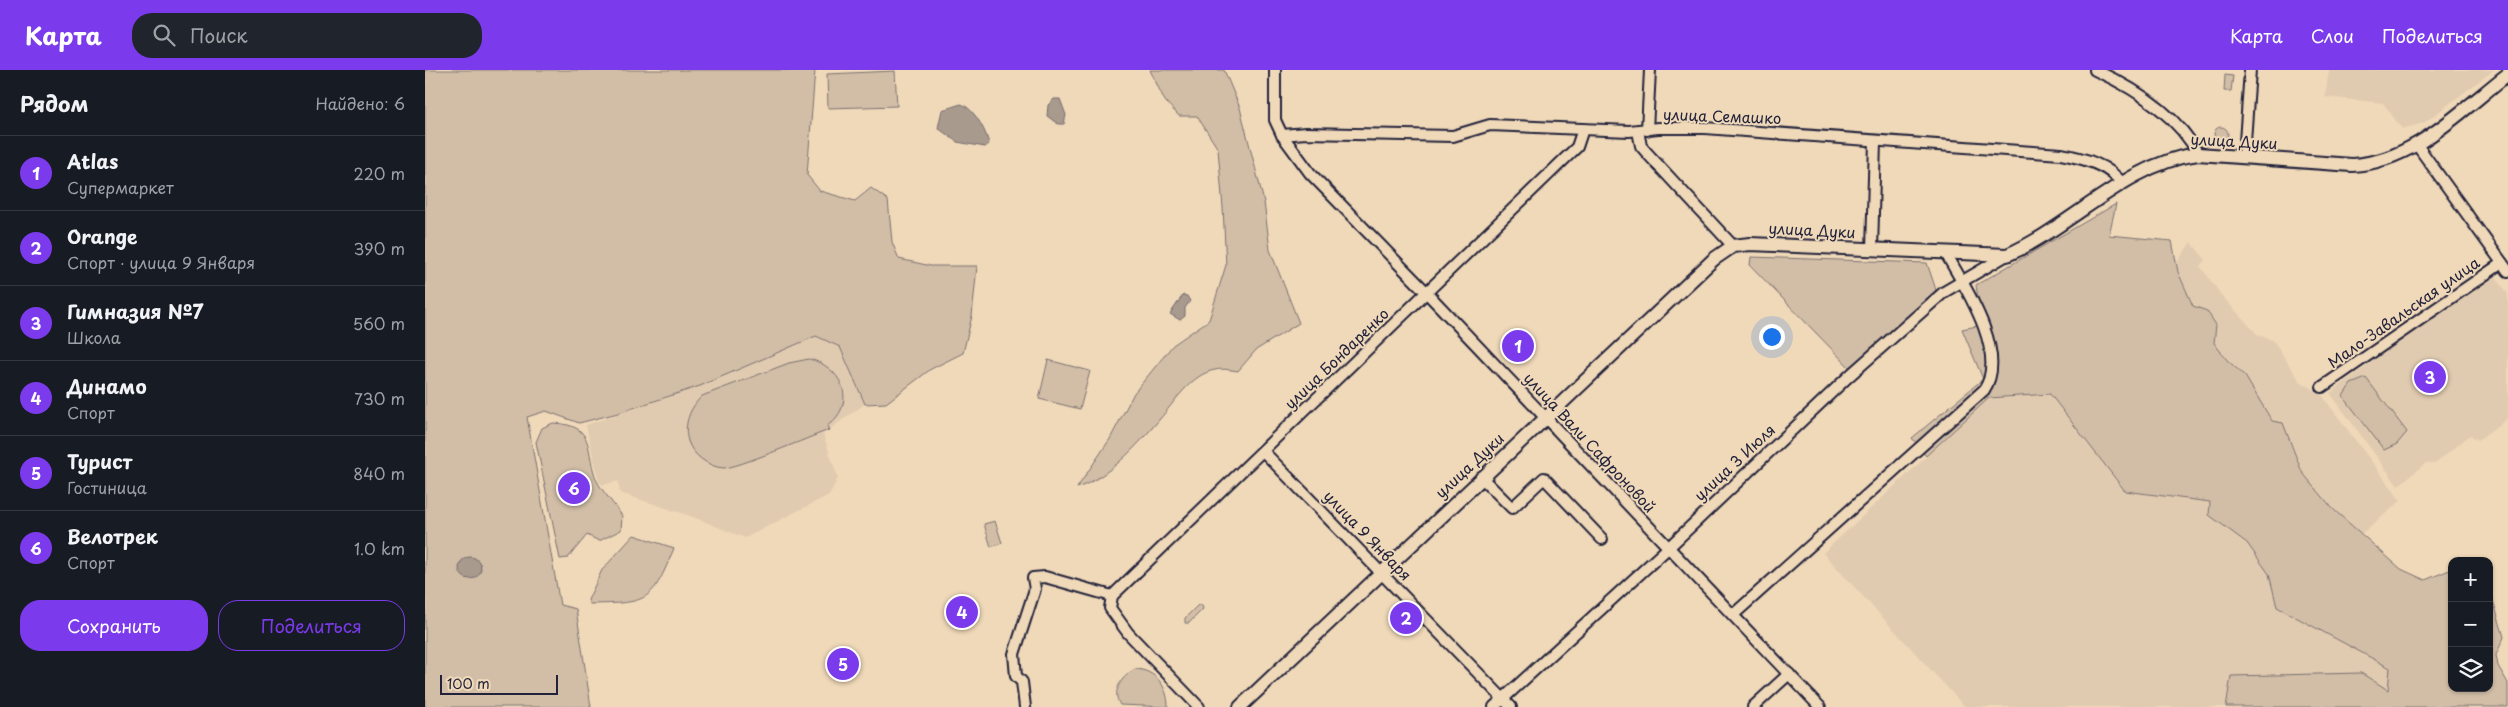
<!DOCTYPE html>
<html lang="ru">
<head>
<meta charset="utf-8">
<style>
  :root { --surface:#171b24; --page:#20242c; --text:#f1f3f6; --muted:#9ea1a6; --line:#363941; --accent:#7c3aed }
  body { margin:0; font-family:"Playpen Sans",sans-serif; background:var(--page); color:var(--text) }
  .controls { position:absolute; right:15px; bottom:15px; display:grid; overflow:hidden; border-radius:10px; box-shadow:0 1px 4px #0004 }
  .controls button { width:45px; height:45px; display:grid; place-items:center; padding:0; border:0; border-bottom:1px solid var(--line); background:var(--surface); color:var(--text); font:25px sans-serif }
  .scale { position:absolute; left:15px; bottom:12px; width:118px; box-sizing:border-box; padding-left:5px; border:2px solid #22223b; border-top:0; font-size:14px; line-height:18px; white-space:nowrap; color:#22223b; -webkit-text-stroke:4px #f0d9b9; paint-order:stroke }
  .you { position:absolute; left:1346px; top:266px; width:18px; height:18px; margin:-12px; border:4px solid #fff; border-radius:50%; background:#1a73e8; box-shadow:0 0 0 8px #1a73e833 }
  .badge { display:grid; place-items:center; width:32px; height:32px; border-radius:50%; background:var(--accent); color:#fff; font-size:16px; font-weight:700 }
  .pin { position:absolute; translate:-50% -50%; border:2px solid #fff; box-shadow:0 1px 5px #0006 }
  .list { margin:0; padding:0; list-style:none }
  h2 { display:flex; justify-content:space-between; align-items:center; height:65px; margin:0; padding:0 20px; font-size:21px }
  h2 small { font-size:16px; font-weight:400; color:var(--muted) }
  .list li { display:grid; grid-template-columns:32px 1fr auto; gap:15px; align-items:center; box-sizing:border-box; height:75px; padding:0 20px; border-top:1px solid var(--line) }
  .list b { display:block; font-size:19px; white-space:nowrap }
  .list p { margin:0; font-size:16px; white-space:nowrap; color:var(--muted) }
  .list em { font-size:16px; font-style:normal; color:var(--muted) }
  .actions { display:flex; gap:10px; padding:15px 20px }
  .actions a { flex:1; padding:11px 0; border:1px solid var(--accent); border-radius:20px; text-align:center; font-size:18px; color:var(--accent) }
  .actions .main { background:var(--accent); color:#fff }
  .icon { flex:none; width:28px; height:28px; fill:none; stroke:currentColor; stroke-width:2; stroke-linecap:round; stroke-linejoin:round }
  .map { position:relative; flex:none; width:2083px; height:637px; overflow:hidden }
  header { display:flex; align-items:center; gap:30px; box-sizing:border-box; height:70px; padding:0 25px; background:var(--accent); color:#fff }
  header strong { font-size:24px }
  nav { display:flex; gap:28px; margin-inline-start:auto; font-size:18px }
  .search { width:350px; height:45px; background:var(--page); display:flex; align-items:center; gap:12px; box-sizing:border-box; padding:0 18px; border-radius:20px; color:var(--muted); font-size:19px }
  main { display:flex }
  aside { flex:1; background:var(--surface) }
  .map>svg:first-child { display:block }
</style>
</head>
<body>
<header>
<strong>Карта</strong>
<div class="search"><svg class="icon" aria-label="search" viewBox="0 0 24 24"><circle cx="10" cy="10" r="6"/><path d="M15 15l6 6"/></svg>Поиск</div>
<nav><a>Карта</a><a>Слои</a><a>Поделиться</a></nav>
</header>
<main>
<aside>
<h2>Рядом<small>Найдено: 6</small></h2>
<ul class="list">
<li><span class="badge">1</span><div><b>Atlas</b><p>Супермаркет</p></div><em>220 m</em></li>
<li><span class="badge">2</span><div><b>Orange</b><p>Спорт · улица 9 Января</p></div><em>390 m</em></li>
<li><span class="badge">3</span><div><b>Гимназия №7</b><p>Школа</p></div><em>560 m</em></li>
<li><span class="badge">4</span><div><b>Динамо</b><p>Спорт</p></div><em>730 m</em></li>
<li><span class="badge">5</span><div><b>Турист</b><p>Гостиница</p></div><em>840 m</em></li>
<li><span class="badge">6</span><div><b>Велотрек</b><p>Спорт</p></div><em>1.0 km</em></li>
</ul>
<div class="actions"><a class="main">Сохранить</a><a>Поделиться</a></div>
</aside>
<div class="map">
<svg width="2083" height="637" viewBox="0 0 2083 637">
  <rect width="100%" height="100%" fill="#f0d9b9"/>
  <filter id="ink" filterUnits="userSpaceOnUse"><feTurbulence type="fractalNoise" baseFrequency=".02" numOctaves="2"/><feDisplacementMap in="SourceGraphic" scale="10" xChannelSelector="R" yChannelSelector="G"/><feConvolveMatrix kernelMatrix="1 2 1 2 8 2 1 2 1" color-interpolation-filters="sRGB"/></filter>
  <g filter="url(#ink)">
    <g fill="#e1cbb0">
      <path d="M 1904,0 L 2069,0 L 1999,53 L 1977,59 L 1958,33 L 1900,27 Z"/>
      <path d="M 1766,172 L 1781,190 L 1775,196 L 1797,226 L 1833,265 L 1848,270 L 1875,311 L 1896,324 L 1976,431 L 1936,464 L 1908,439 L 1877,402 L 1868,376 L 1852,352 L 1847,351 L 1820,306 L 1802,290 L 1789,273 L 1791,255 L 1782,241 L 1768,236 L 1753,202 L 1751,194 Z"/>
      <path d="M 2069,204 L 2083,224 L 2083,348 L 2053,370 L 2045,365 L 2010,394 L 2001,393 L 1973,416 L 1905,323 L 2020,237 L 2022,238 Z"/>
      <path d="M 391,266 L 415,277 L 440,334 L 398,364 L 413,408 L 404,425 L 320,468 L 265,446 L 195,423 L 193,411 L 178,415 L 174,412 L 161,355 L 275,316 Z"/>
      <path d="M 1625,324 L 1700,421 L 1785,432 L 1784,445 L 1822,473 L 1844,504 L 1852,537 L 1965,598 L 1963,620 L 1807,606 L 1801,637 L 1540,637 L 1398,483 L 1564,328 Z"/>
    </g>
    <g fill="#d2bea7" stroke="#7a7071">
      <path d="M 0,0 L 390,0 L 382,105 L 395,121 L 430,131 L 446,118 L 463,130 L 467,172 L 474,189 L 506,196 L 552,196 L 547,246 L 538,283 L 506,299 L 461,333 L 440,334 L 415,277 L 391,266 L 275,316 L 193,343 L 154,353 L 121,341 L 102,347 L 135,535 L 151,539 L 166,637 L 0,637 Z"/>
      <path d="M 725,0 L 799,0 L 815,38 L 839,132 L 845,180 L 874,253 L 831,280 L 813,301 C 806,300 797,298 790,300 C 766,304 749,333 734,350 C 712,376 684,407 652,418 L 685,369 L 709,323 L 748,275 L 784,250 L 801,195 L 798,138 L 793,79 L 772,46 L 754,46 L 740,31 Z"/>
      <path d="M 470,1 L 472,36 L 403,38 L 402,4 Z"/>
      <path d="M 1800,5 L 1808,6 L 1806,21 L 1799,21 Z"/>
      <circle cx="1796" cy="64" r="7"/>
      <path d="M 1691,134 L 1684,165 L 1747,171 L 1753,202 L 1768,236 L 1782,241 L 1791,255 L 1789,273 L 1802,290 L 1820,306 L 1847,351 L 1858,353 L 1877,402 L 1908,439 L 1976,499 L 2000,510 L 2027,499 L 2027,618 L 2064,618 L 2064,517 L 2079,567 L 2071,585 L 2073,596 L 2083,613 L 2083,637 L 1801,637 L 1806,606 L 1936,603 L 1963,620 L 1965,598 L 1852,537 L 1844,504 L 1822,473 L 1784,445 L 1785,432 L 1700,421 L 1625,324 L 1564,328 L 1501,386 L 1487,368 L 1558,309 L 1537,259 L 1557,255 L 1551,215 Z"/>
      <path d="M 1326,187 L 1502,193 L 1511,220 L 1426,299 L 1325,195 Z"/>
      <path d="M 384,289 C 418,297 433,334 402,356 L 404,360 C 387,366 310,399 298,398 C 284,397 267,385 263,371 C 258,354 265,338 277,326 L 364,293 Z"/>
      <path d="M 623,290 L 665,301 L 655,339 L 614,329 Z"/>
      <path d="M 1941,308 L 1982,362 L 1972,374 L 1959,380 L 1918,326 L 1926,314 Z"/>
      <path d="M 128,353 C 173,355 159,381 172,411 C 176,420 191,436 197,446 L 196,460 L 174,471 L 162,465 L 143,488 L 135,489 L 111,372 L 117,358 Z"/>
      <path d="M 570,451 L 577,473 L 566,477 L 559,454 Z"/>
      <path d="M 209,465 L 249,478 C 227,533 223,533 165,534 L 163,530 L 177,500 Z"/>
      <path d="M 773,535 L 777,535 L 778,539 L 764,553 L 760,553 L 760,548 Z"/>
      <path d="M 710,599 C 731,600 743,617 743,637 L 695,635 C 686,620 697,607 710,599 Z"/>
    </g>
    <g fill="#a99a8e" stroke="#736a6d">
      <path d="M 629,29 L 635,29 L 641,45 L 639,54 L 633,54 L 622,46 L 623,35 Z"/>
      <path d="M 536,34 C 549,38 561,61 564,74 L 560,77 L 532,72 L 513,58 L 517,40 Z"/>
      <path d="M 758,225 L 762,226 L 765,231 L 760,238 L 760,246 L 755,250 L 745,244 Z"/>
      <circle cx="45" cy="498" r="11"/>
    </g>
    <g fill="none" stroke-linecap="round" stroke-linejoin="round">
      <g stroke="#22223b" stroke-width="14">
        <g id="minor">
          <path d="M 850,0 L 850,50 L 857,65 L 885,103 L 1002,223 L 1395,637"/>
          <path d="M 1670,0 C 1709,18 1753,45 1773,84"/>
          <path d="M 1222,60 L 1225,0"/>
          <path d="M 1213,61 L 1216,76 L 1222,83 L 1308,176"/>
          <path d="M 857,65 L 881,63 L 1028,66 L 1065,55 L 1204,61 L 1233,58 L 1280,58 L 1636,84 C 1658,88 1685,95 1697,114"/>
          <path d="M 1992,75 L 2083,201"/>
          <path d="M 1819,86 L 1825,0"/>
          <path d="M 1447,180 L 1450,71"/>
          <path d="M 1897,317 L 2077,193"/>
          <path d="M 838,381 L 1086,637"/>
          <path d="M 1056,407 L 1087,438 L 1119,408 L 1177,469"/>
          <path d="M 1308,545 L 1559,320 C 1584,283 1539,215 1520,182"/>
          <path d="M 600,637 L 597,612 L 591,606 L 589,584 L 610,519 L 608,508 L 620,507 L 687,526"/>
          <path d="M 774,637 L 703,563 L 685,538 L 687,526 L 1152,77 L 1158,59"/>
          <path d="M 1069,637 L 1243,478 L 1424,306 L 1519,222 L 1582,185"/>
          <path d="M 1328,637 L 1364,604"/>
        </g>
      </g>
      <g stroke="#22223b" stroke-width="16">
        <path id="major" d="M 815,637 L 1289,189 L 1308,176 L 1325,174 L 1582,185 C 1647,157 1701,93 1773,84 L 1927,95 C 1989,92 2036,40 2083,4"/>
      </g>
      <use href="#minor" stroke="#f0d9b9" stroke-width="10"/>
      <use href="#major" stroke="#f0d9b9" stroke-width="12"/>
    </g>
  </g>
  <g text-anchor="middle" stroke-width="4" stroke-linejoin="round" paint-order="stroke">
    <g font-size="15" fill="#22223b" stroke="#f0d9b9">
      <text transform="translate(1297 47) rotate(2)" y="5">улица Семашко</text>
      <text transform="translate(1809 72) rotate(3)" y="5">улица Дуки</text>
      <text transform="translate(1387 161) rotate(3)" y="5">улица Дуки</text>
      <text transform="translate(1979 243) rotate(-35)" y="5">Мало-Завальская улица</text>
      <text transform="translate(912 289) rotate(-44)" y="5">улица Бондаренко</text>
      <text transform="translate(1164 373) rotate(47)" y="5">улица Вали Сафроновой</text>
      <text transform="translate(1310 393) rotate(-43)" y="5">улица 3 Июля</text>
      <text transform="translate(1045 396) rotate(-43)" y="5">улица Дуки</text>
      <text transform="translate(942 466) rotate(46)" y="5">улица 9 Января</text>
    </g>
  </g>
</svg>
<div class="controls">
<button>+</button>
<button>−</button>
<button><svg class="icon" aria-label="layers" viewBox="0 0 24 24"><path d="M12 4l9 5-9 5-9-5zM3 14l9 5 9-5"/></svg></button>
</div>
<div class="scale">100 m</div>
<div class="you"></div>
<div class="pin badge" style="left:1093px;top:276px">1</div>
<div class="pin badge" style="left:981px;top:548px">2</div>
<div class="pin badge" style="left:2005px;top:307px">3</div>
<div class="pin badge" style="left:537px;top:542px">4</div>
<div class="pin badge" style="left:418px;top:594px">5</div>
<div class="pin badge" style="left:149px;top:418px">6</div>
</div>
</main>
</body>
</html>
